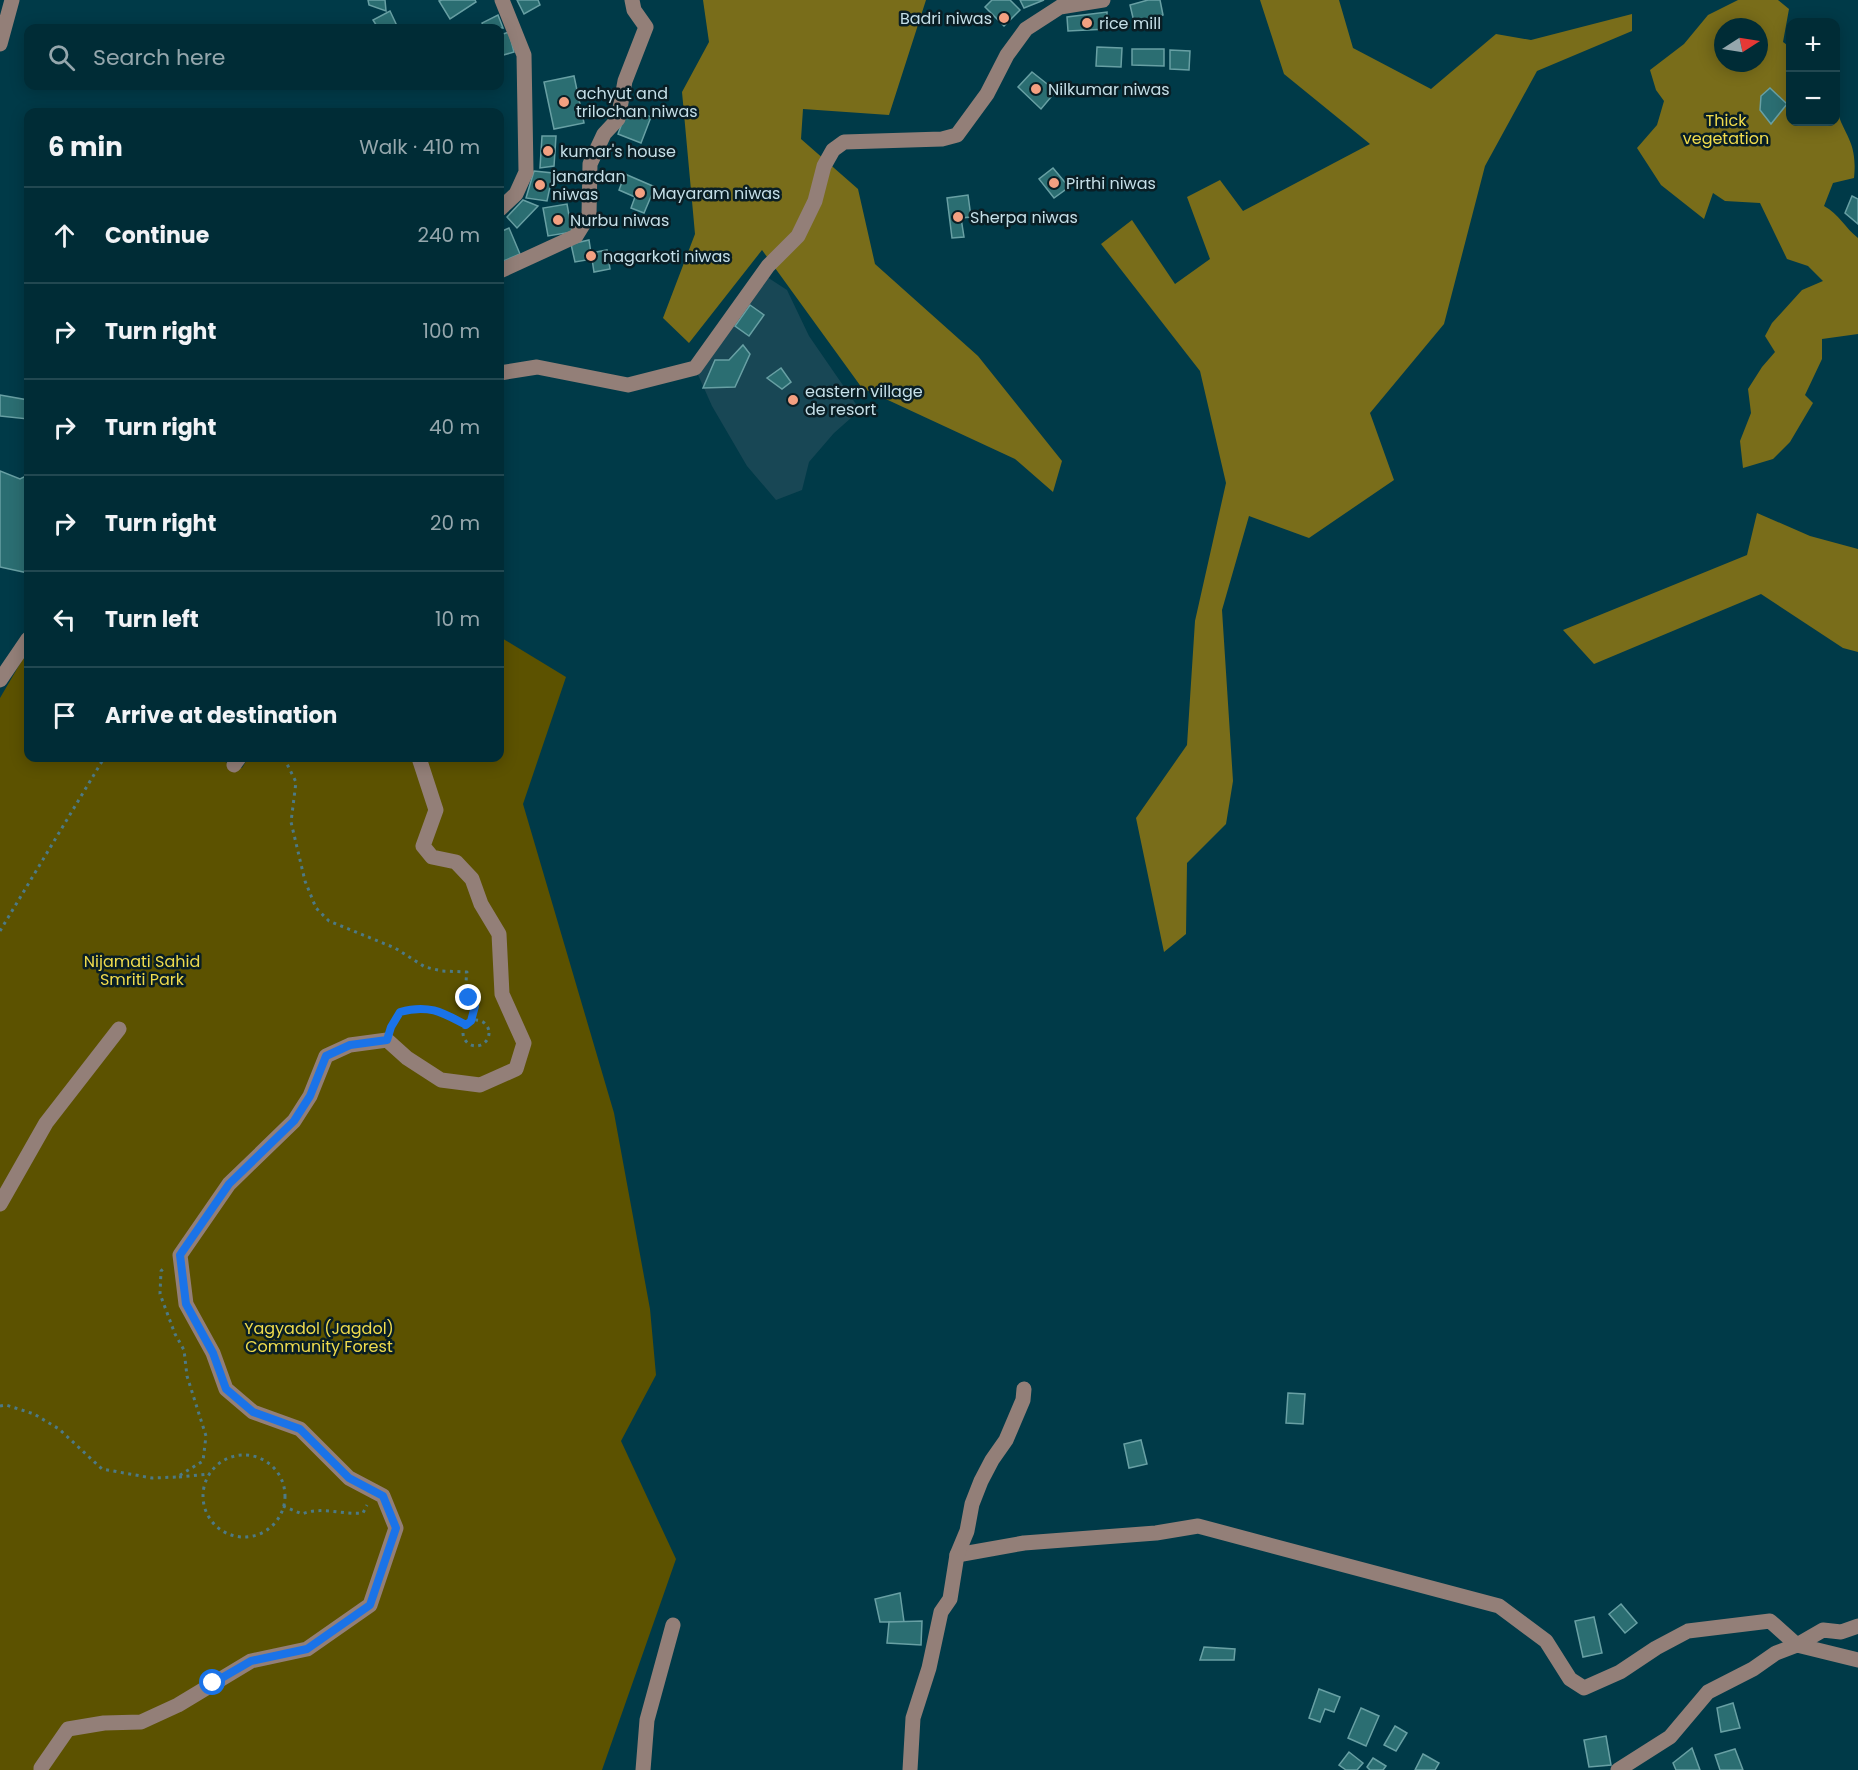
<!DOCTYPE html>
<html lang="en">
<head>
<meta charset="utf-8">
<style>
  :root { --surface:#002c36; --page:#0a343e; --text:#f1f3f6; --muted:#95a7ad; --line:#224851 }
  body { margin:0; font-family:Poppins,sans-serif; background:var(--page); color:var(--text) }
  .controls { position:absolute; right:18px; top:18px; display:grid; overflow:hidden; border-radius:12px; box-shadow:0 3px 15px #0003 }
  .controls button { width:54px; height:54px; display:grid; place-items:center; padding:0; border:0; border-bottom:2px solid var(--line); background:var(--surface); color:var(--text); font:30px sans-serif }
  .compass { position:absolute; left:1714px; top:18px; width:54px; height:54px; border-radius:50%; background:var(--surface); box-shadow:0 3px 15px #0003; rotate:78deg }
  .stop { position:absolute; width:18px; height:18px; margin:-14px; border:4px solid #1a73e8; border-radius:50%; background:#fff }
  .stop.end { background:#1a73e8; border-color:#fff; box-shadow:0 2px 6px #0008 }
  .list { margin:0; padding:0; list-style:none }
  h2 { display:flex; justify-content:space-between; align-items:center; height:78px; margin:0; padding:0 24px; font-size:26px }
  h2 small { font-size:20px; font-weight:400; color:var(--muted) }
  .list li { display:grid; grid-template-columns:39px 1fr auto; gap:18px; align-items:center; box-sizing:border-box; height:96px; padding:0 24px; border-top:2px solid var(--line) }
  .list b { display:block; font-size:22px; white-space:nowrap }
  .list em { font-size:20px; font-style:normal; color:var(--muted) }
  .icon { flex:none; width:33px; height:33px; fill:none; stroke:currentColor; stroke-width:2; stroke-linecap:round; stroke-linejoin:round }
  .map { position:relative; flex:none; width:1858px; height:1770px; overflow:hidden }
  .search { position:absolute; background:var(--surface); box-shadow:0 3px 15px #0003; left:24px; top:24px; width:480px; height:66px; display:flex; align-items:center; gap:15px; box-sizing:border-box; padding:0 21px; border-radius:12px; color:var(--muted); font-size:22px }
  .panel { position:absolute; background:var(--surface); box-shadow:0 3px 15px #0003; left:24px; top:108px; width:480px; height:654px; border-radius:12px }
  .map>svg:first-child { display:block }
</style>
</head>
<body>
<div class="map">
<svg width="1858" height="1770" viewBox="0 0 1858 1770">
  <rect width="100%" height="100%" fill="#003a48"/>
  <path fill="#184755" d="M 767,277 L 787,290 L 809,336 L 860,410 L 834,433 L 809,462 L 802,490 L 776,500 L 747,466 L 712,406 L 695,368 Z"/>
  <path fill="#5c5200" d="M 500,637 L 566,677 L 523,804 L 614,1113 L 650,1309 L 656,1375 L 621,1441 L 676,1559 L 602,1770 L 0,1770 L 0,698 L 28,650 L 28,758 L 214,758 L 242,768 L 248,758 L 500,758 Z"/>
  <g fill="#796d1a" fill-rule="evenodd">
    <path d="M 703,0 L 926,0 L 889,115 L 803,109 L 801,139 L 858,189 L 875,264 L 978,356 L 1062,461 L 1053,492 L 1015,459 L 862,388 L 762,250 L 689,343 L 663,318 L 695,234 L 682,92 L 709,42 Z"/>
    <path d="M 1260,0 L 1339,0 L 1353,48 L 1431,89 L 1496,34 L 1531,40 L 1632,14 L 1632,31 L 1537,71 L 1485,166 L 1444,324 L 1370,413 L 1394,480 L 1309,538 L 1249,516 L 1222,610 L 1233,781 L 1226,824 L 1187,863 L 1186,934 L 1164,952 L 1136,818 L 1187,745 L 1195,621 L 1226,483 L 1200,371 L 1101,244 L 1132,220 L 1175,284 L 1210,259 L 1187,197 L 1220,180 L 1243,211 L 1370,144 L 1284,74 Z"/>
    <path d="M 1738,0 L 1778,0 L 1789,9 L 1783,42 L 1790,47 L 1790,122 L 1836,122 L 1836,105 C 1842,136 1858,138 1854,178 L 1833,183 L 1824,206 C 1839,214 1845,228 1858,238 L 1858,334 L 1822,339 L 1822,359 L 1805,395 L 1813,403 L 1790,442 L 1773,459 L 1743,468 L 1740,441 L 1751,413 L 1748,389 L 1762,367 L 1775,352 L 1765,336 L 1772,323 L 1802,290 L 1823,281 L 1808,266 L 1787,259 L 1760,203 L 1725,201 L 1713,193 L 1704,219 L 1661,185 L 1637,148 L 1657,125 L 1664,101 L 1656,90 L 1650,70 L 1684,44 L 1708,15 ZM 1723,27 L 1759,27 L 1759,63 L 1723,63 Z"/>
    <path d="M 1757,513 L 1810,536 L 1858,549 L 1858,652 L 1843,648 L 1761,594 L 1594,664 L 1563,630 L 1747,555 Z"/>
  </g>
  <g fill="#2b6e72" stroke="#68a0a4" stroke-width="1.5">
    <path d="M 368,0 L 385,0 L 386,11 L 369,5 Z"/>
    <path d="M 442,0 L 475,0 L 476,2 L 450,19 L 439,1 Z"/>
    <path d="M 517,0 L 538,0 L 540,5 L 524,14 Z"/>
    <path d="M 992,0 L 1010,0 L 1020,10 L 1004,26 L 985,7 Z"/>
    <path d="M 1020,0 L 1044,0 L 1024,8 Z"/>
    <path d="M 1148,0 L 1160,0 L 1163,15 L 1152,18 L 1154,25 L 1145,28 L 1143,20 L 1134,22 L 1130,5 Z"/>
    <path d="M 390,11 L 398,28 L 378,28 L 373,20 Z"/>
    <path d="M 1107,12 L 1107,29 L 1068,31 L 1067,17 Z"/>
    <path d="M 498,15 L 503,28 L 484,28 L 482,23 Z"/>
    <path d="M 509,32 L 514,52 L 500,56 L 500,35 Z"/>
    <path d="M 1097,47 L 1122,48 L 1121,67 L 1096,66 Z"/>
    <path d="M 1132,49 L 1164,49 L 1164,66 L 1132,65 Z"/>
    <path d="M 1170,50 L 1190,51 L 1189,70 L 1170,69 Z"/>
    <path d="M 1032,72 L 1056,91 L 1041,109 L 1018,87 Z"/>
    <path d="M 574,76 L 584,123 L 554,129 L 544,82 Z"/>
    <path d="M 1770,88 L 1787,104 L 1771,124 L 1760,110 L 1761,96 Z"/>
    <path d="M 628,107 L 651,117 L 641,143 L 618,134 Z"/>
    <path d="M 542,136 L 556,136 L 554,166 L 540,168 Z"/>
    <path d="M 1053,168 L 1069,187 L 1054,198 L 1039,179 Z"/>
    <path d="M 534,171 L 553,173 L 547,201 L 526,198 Z"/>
    <path d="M 625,174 L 655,187 L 644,213 L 631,208 L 635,197 L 619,190 Z"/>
    <path d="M 968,195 L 971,217 L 961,218 L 964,237 L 952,238 L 947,198 Z"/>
    <path d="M 1852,196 L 1858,199 L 1858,224 L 1845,213 Z"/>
    <path d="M 523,200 L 538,206 L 517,228 L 507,217 Z"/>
    <path d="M 567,204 L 572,232 L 548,236 L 543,208 Z"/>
    <path d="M 509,228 L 520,254 L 501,262 L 500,246 L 503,245 L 500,232 Z"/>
    <path d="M 589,240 L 591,253 L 607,250 L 610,269 L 594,272 L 592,259 L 575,262 L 571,244 Z"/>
    <path d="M 750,305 L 764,315 L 749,336 L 735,326 Z"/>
    <path d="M 743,345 L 750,354 L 735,387 L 703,388 L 715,360 L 729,360 Z"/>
    <path d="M 781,368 L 791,382 L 782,389 L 767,378 Z"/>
    <path d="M 0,395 L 28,400 L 28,419 L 0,416 Z"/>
    <path d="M 0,471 L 20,479 L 28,475 L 28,573 L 0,567 Z"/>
    <path d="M 1288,1393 L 1305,1394 L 1303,1424 L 1286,1423 Z"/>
    <path d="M 1141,1440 L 1147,1464 L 1129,1468 L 1124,1444 Z"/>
    <path d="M 900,1593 L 904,1622 L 880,1622 L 875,1599 Z"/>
    <path d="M 1621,1604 L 1637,1623 L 1625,1633 L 1609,1614 Z"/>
    <path d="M 1594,1617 L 1602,1653 L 1583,1657 L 1575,1621 Z"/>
    <path d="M 922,1621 L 921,1645 L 887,1643 L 889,1622 Z"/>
    <path d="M 1204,1647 L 1235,1649 L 1234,1660 L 1200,1660 Z"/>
    <path d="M 1319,1689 L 1340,1697 L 1334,1712 L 1325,1709 L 1320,1722 L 1309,1718 Z"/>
    <path d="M 1733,1703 L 1740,1728 L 1721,1732 L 1717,1708 Z"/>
    <path d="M 1361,1708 L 1379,1716 L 1366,1746 L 1348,1738 Z"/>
    <path d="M 1395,1726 L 1407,1733 L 1396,1751 L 1384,1745 Z"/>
    <path d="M 1606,1736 L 1611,1765 L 1589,1767 L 1584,1740 Z"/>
    <path d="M 1692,1748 L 1700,1770 L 1676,1770 L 1673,1763 Z"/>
    <path d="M 1735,1749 L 1743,1770 L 1720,1770 L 1715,1755 Z"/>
    <path d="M 1349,1752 L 1363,1763 L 1357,1770 L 1346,1770 L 1339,1765 Z"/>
    <path d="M 1423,1754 L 1439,1763 L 1435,1770 L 1415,1770 Z"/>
    <path d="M 1373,1758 L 1386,1766 L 1383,1770 L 1370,1770 L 1367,1767 Z"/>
  </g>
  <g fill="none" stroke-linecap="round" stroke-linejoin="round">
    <g stroke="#4c7a86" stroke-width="3" stroke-dasharray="3 4.5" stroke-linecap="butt">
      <path d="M 284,758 L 296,782 L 291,822 L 305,881 L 316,908 L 329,921 L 395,948 L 425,967 L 442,971 L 467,972 C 465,985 466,995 475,1006 L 471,1021"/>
      <path d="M 0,931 L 104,758"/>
      <circle cx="476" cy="1033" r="13"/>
      <path d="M 393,1025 L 400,1012 C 428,1004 442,1011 466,1025"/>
      <path d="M 0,1406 L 6,1405 L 34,1414 L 59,1429 L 102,1469 L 152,1478 L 177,1477 L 203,1461 L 206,1436 L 187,1376 L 184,1350 L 175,1334 L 160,1294 L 161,1271 L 165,1267"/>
      <circle cx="244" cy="1496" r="41"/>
      <path d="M 179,1477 L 210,1474"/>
      <path d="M 283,1506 L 302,1514 C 321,1506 342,1515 363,1513 L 367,1505"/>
    </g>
    <g stroke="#937f78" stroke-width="15">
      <path d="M 0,44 L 12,0"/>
      <path d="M 500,209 L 516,194 L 526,172 L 524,55 L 502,0"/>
      <path d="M 500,271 L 576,236 L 589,215 L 590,164 L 604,134 L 618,119 L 625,81 L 646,27 L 634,10 L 632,0"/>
      <path d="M 500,373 L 537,367 L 628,385 L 695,368 L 768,266 L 798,236 L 815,201 L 824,166 L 833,150 L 844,142 L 942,139 L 957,135 L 987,94 L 1007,55 L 1026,29 L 1060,7 L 1103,0"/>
      <path d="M 0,680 L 28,639"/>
      <path d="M 234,765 L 239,758"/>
      <path d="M 0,1204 L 46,1123 L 119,1029"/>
      <path d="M 957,1555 L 1024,1543 L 1156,1533 L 1198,1526 L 1499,1606 L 1546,1641 L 1570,1679 L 1584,1688 L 1620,1672 L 1656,1648 L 1688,1631 L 1770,1621 L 1797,1645 L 1823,1630 L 1841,1632 L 1858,1626"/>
      <path d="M 41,1770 L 41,1768 L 68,1729 L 104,1723 L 141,1722 L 178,1705 L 251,1661 L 307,1649 L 370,1605 L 396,1528 L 383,1496 L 349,1478 L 300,1429 L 253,1412 L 226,1389 L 213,1353 L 186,1304 L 180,1255 L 229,1184 L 294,1121 L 310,1096 L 326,1056 L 350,1045 L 387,1040 L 407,1058 L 441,1080 L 480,1085 L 516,1069 L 524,1043 L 502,994 L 499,934 L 481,904 L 472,879 L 456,862 L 432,857 L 423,846 L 436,810 L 419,758"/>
      <path d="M 643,1770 L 647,1720 L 673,1625"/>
      <path d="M 910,1770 L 913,1718 L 929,1668 L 941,1612 L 950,1599 L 957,1555 L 967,1531 L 972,1504 L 981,1481 L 992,1460 L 1006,1440 L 1023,1400 L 1024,1389"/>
      <path d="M 1618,1770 L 1670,1737 L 1708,1692 L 1753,1669 L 1776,1653 L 1797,1645 L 1858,1660"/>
    </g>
  </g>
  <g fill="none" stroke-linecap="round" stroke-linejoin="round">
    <path stroke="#1a73e8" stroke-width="8" d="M 213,1683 L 251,1661 L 307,1649 L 370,1605 L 396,1528 L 383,1496 L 349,1478 L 300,1429 L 253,1412 L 226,1389 L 213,1353 L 186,1304 L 180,1255 L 229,1184 L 294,1121 L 310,1096 L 326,1056 L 350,1045 L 387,1040 L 391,1027 L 400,1012 C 428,1004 442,1012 466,1025 L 471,1021 L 475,1006 L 469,998"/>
  </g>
  <g fill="#f3a081" stroke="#091e25" stroke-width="2">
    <circle cx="1004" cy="18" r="6"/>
    <circle cx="1087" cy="23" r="6"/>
    <circle cx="1036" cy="89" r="6"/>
    <circle cx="564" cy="102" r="6"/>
    <circle cx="548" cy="151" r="6"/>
    <circle cx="1054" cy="183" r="6"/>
    <circle cx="540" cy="185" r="6"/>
    <circle cx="640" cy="193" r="6"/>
    <circle cx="958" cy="217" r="6"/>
    <circle cx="558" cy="220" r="6"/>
    <circle cx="591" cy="256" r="6"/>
    <circle cx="793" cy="400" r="6"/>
  </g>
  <g text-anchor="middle" stroke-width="5" stroke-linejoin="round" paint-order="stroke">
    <g font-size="16" fill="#c5dfe8" stroke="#091e25" text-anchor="start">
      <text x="992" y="24" text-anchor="end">Badri niwas</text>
      <text x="1099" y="29">rice mill</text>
      <text x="1048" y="95">Nilkumar niwas</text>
      <text x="576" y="99">achyut and<tspan x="576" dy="18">trilochan niwas</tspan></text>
      <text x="560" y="157">kumar's house</text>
      <text x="552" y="182">janardan<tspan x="552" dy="18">niwas</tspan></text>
      <text x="1066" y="189">Pirthi niwas</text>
      <text x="652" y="199">Mayaram niwas</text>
      <text x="970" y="223">Sherpa niwas</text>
      <text x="570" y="226">Nurbu niwas</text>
      <text x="603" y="262">nagarkoti niwas</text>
      <text x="805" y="397">eastern village<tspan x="805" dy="18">de resort</tspan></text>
    </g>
    <g font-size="16" fill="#efdb4d" stroke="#091e25">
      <text x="1726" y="126">Thick<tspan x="1726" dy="18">vegetation</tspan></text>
      <text x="142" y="967">Nijamati Sahid<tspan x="142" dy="18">Smriti Park</tspan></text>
      <text x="319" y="1334">Yagyadol (Jagdol)<tspan x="319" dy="18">Community Forest</tspan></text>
    </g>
  </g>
</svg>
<div class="controls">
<button>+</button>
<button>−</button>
</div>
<svg class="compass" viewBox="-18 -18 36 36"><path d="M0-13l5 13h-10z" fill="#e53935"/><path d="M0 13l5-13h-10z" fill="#95a7ad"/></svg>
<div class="stop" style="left:213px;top:1683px"></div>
<div class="stop end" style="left:469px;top:998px"></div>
<div class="search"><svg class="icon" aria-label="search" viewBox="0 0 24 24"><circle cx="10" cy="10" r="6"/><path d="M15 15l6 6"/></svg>Search here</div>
<section class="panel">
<h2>6 min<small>Walk · 410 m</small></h2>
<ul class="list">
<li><svg class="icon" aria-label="ahead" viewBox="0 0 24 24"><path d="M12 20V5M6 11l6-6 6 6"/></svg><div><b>Continue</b></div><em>240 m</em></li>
<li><svg class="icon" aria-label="right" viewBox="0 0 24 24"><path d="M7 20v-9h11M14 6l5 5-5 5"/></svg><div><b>Turn right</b></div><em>100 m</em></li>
<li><svg class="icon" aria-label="right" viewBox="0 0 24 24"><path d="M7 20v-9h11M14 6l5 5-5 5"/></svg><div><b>Turn right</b></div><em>40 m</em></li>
<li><svg class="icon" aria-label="right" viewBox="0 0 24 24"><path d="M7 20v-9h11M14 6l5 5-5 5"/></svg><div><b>Turn right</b></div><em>20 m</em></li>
<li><svg class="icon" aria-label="left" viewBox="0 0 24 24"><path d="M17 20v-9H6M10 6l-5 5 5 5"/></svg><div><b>Turn left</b></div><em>10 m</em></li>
<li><svg class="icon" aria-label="arrive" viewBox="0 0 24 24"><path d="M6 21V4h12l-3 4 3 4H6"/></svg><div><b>Arrive at destination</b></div></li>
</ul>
</section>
</div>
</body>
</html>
